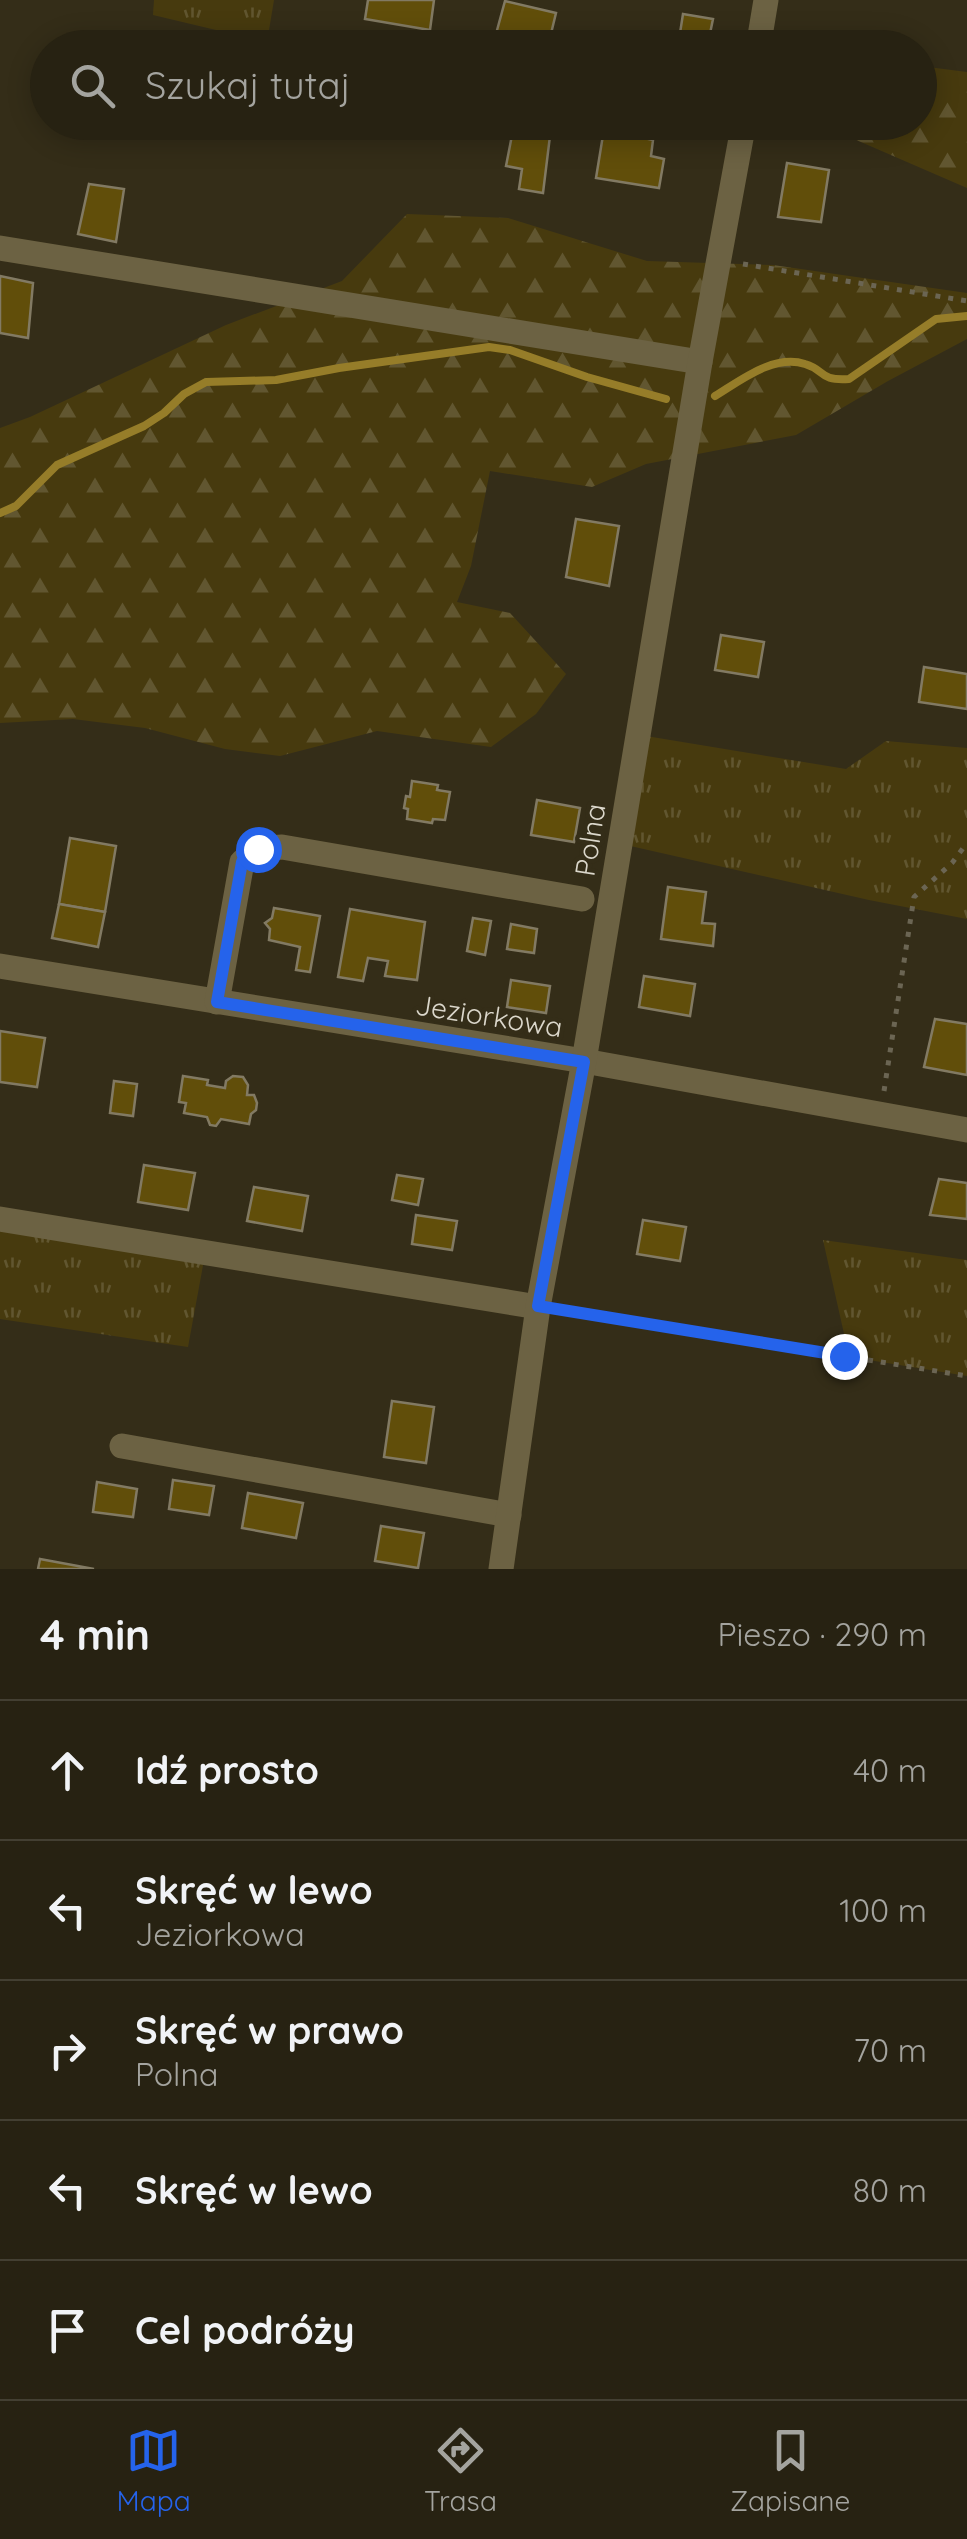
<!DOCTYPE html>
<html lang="pl">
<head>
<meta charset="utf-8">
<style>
  :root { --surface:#272212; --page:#332f20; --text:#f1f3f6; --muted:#a4a49f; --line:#433f32; --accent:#2563eb }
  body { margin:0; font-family:Quicksand,sans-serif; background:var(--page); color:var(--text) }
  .stop { position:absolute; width:30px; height:30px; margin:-22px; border:8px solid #2563eb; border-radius:50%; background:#fff }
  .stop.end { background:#2563eb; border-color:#fff; box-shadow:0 2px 10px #0008 }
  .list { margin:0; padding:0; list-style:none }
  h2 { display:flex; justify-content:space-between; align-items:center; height:130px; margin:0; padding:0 40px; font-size:42px }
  h2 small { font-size:32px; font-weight:400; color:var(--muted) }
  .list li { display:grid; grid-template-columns:65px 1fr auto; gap:30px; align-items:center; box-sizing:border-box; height:140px; padding:0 40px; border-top:2px solid var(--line) }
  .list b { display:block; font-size:38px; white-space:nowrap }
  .list p { margin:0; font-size:32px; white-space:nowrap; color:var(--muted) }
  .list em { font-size:32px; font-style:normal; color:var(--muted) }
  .icon { flex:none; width:55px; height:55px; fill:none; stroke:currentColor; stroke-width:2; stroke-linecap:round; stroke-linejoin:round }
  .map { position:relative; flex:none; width:967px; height:1569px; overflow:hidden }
  .search { position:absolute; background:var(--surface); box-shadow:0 5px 25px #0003; left:30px; right:30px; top:30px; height:110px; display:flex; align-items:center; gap:25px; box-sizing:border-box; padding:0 35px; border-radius:55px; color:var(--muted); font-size:38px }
  .sheet { height:830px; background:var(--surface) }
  nav { display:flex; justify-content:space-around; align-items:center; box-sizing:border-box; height:140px; border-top:2px solid var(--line); background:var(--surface); font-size:28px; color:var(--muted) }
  nav a { display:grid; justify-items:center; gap:5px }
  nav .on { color:var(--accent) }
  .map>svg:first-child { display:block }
</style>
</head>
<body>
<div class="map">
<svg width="967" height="1569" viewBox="0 0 967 1569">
  <defs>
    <pattern id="grass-tufts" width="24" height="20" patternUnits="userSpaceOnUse" patternTransform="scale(2.5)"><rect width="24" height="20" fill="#473a0e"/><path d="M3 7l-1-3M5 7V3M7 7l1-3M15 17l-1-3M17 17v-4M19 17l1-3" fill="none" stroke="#615630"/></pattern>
    <pattern id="forest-firs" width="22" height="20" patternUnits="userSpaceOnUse" patternTransform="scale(2.5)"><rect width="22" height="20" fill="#473a0e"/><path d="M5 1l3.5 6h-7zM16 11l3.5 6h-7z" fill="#615630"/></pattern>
  </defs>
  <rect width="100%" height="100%" fill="#342d18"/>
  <g fill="url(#grass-tufts)">
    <path d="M 154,0 L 274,0 L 267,42 L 153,15 Z"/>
    <path d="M 646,736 L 846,769 L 886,741 L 967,748 L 967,919 L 869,900 L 626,845 Z"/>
    <path d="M 0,1228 L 204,1260 L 188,1347 L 0,1319 Z"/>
    <path d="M 823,1240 L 967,1260 L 967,1376 L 844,1356 L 847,1347 Z"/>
  </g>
  <g fill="url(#forest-firs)">
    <path d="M 920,66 L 967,72 L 967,188 L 817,123 L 920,122 Z"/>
    <path d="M 407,214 L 508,218 L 647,261 L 773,265 L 967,293 L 967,339 L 888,381 L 796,435 L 646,464 L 592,487 L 490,471 L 471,566 L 457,602 L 510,613 L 566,674 L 536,714 L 491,747 L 377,731 L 280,756 L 225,749 L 145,728 L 73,719 L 0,723 L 0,428 L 30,417 L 226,325 L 342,281 Z"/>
  </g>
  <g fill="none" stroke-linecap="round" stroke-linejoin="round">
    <g stroke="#967d29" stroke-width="8">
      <path d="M 715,396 C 740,381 773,354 805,364 C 826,370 818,381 849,379 L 936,319 L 967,316"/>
      <path d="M 0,513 L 16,506 L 57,465 L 144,426 L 164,413 L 184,394 L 206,382 L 276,380 L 339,368 L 489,347 L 510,350 L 587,377 L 666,399"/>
    </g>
  </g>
  <g fill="#614e0a" stroke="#827a63" stroke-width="2.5">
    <path d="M 368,0 L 434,0 L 430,30 L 365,19 Z"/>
    <path d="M 505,1 L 556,13 L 548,46 L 496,34 Z"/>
    <path d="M 683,14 L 713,19 L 707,48 L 670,48 L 678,46 Z"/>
    <path d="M 604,129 L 653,140 L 651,156 L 664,159 L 659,188 L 596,178 Z"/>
    <path d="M 513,130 L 550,136 L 543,193 L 519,189 L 522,169 L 506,166 Z"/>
    <path d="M 787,163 L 829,170 L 821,222 L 778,217 Z"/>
    <path d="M 89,184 L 124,189 L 116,242 L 78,234 Z"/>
    <path d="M 0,276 L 33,283 L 28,338 L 0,333 Z"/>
    <path d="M 576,519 L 619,526 L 609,586 L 566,577 Z"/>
    <path d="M 721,635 L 764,642 L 758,677 L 715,670 Z"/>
    <path d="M 924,667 L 967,674 L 967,709 L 919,702 Z"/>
    <path d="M 412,781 L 438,785 L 437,790 L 450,792 L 445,820 L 433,819 L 432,823 L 407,819 L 408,809 L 404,808 L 406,796 L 410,797 Z"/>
    <path d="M 537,800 L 580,808 L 574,842 L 531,835 Z"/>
    <path d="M 70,838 L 116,846 L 105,912 L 59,904 Z"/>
    <path d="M 668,887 L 706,892 L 702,923 L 715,924 L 713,946 L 661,939 Z"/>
    <path d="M 59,904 L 105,912 L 98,947 L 52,938 Z"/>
    <path d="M 274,908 L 320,916 L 310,972 L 296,970 L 300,947 L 269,940 L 270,929 L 265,923 L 272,918 Z"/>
    <path d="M 350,909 L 425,922 L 417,980 L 385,976 L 388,961 L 368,958 L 363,981 L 338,977 Z"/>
    <path d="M 473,918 L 491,921 L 485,955 L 467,951 Z"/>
    <path d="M 511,924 L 537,929 L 534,953 L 507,949 Z"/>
    <path d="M 644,976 L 695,984 L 690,1016 L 639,1007 Z"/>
    <path d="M 511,980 L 550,986 L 546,1013 L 507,1007 Z"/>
    <path d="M 935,1019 L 967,1024 L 967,1075 L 924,1067 Z"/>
    <path d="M 0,1031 L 45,1038 L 37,1087 L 0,1082 Z"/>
    <path d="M 183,1076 L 208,1080 L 207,1085 L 225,1088 L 226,1081 L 233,1076 L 243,1077 L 248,1085 L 247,1095 L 254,1095 L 257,1103 L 256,1110 L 251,1114 L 249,1124 L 221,1119 L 216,1126 L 210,1125 L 207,1117 L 184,1113 L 186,1103 L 179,1102 Z"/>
    <path d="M 114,1081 L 137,1084 L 133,1116 L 110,1113 Z"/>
    <path d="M 144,1165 L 195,1173 L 188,1210 L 138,1202 Z"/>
    <path d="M 397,1175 L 423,1179 L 418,1205 L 392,1200 Z"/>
    <path d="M 939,1179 L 967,1183 L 967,1219 L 930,1215 Z"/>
    <path d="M 254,1187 L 308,1196 L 302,1231 L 247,1221 Z"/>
    <path d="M 416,1215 L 457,1221 L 452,1250 L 412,1244 Z"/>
    <path d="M 643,1220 L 686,1227 L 680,1261 L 637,1254 Z"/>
    <path d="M 392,1401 L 434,1407 L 426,1463 L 384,1457 Z"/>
    <path d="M 173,1480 L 214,1486 L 209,1515 L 169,1509 Z"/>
    <path d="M 97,1482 L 137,1489 L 133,1517 L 93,1512 Z"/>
    <path d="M 248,1493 L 303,1503 L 296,1538 L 242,1528 Z"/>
    <path d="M 381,1526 L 424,1533 L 418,1568 L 375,1561 Z"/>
    <path d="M 40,1559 L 94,1569 L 38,1569 Z"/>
  </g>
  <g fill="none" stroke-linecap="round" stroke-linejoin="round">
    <g stroke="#6b6553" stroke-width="5" stroke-dasharray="5 8" stroke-linecap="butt">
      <path d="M 743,264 L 967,301"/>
      <path d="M 884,1091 L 914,897 L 952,863 L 967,843"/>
      <path d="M 560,1310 L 967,1376"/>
    </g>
    <g stroke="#6c6243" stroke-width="25">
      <path d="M 758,48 L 766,0"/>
      <path d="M 710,122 L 743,128"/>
      <path d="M 0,248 L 700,362"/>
      <path d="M 0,966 L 584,1061 L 967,1130"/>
      <path d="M 217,1002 L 242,862 L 258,849 L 282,847 L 582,899"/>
      <path d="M 0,1219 L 538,1307"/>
      <path d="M 122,1446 L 509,1515"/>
      <path d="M 501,1569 L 538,1307 L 584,1061 L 700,362 L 744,122"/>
    </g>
  </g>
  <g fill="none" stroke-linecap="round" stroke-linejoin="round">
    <path stroke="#2563eb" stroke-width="12" d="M 258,849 L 242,862 L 217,1002 L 584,1062 L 538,1306 L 844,1356"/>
  </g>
  <g text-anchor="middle" stroke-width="9" stroke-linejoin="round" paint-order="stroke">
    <g font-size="28" fill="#dbd7cb" stroke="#342d18">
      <text transform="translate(590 840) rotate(-81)" y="10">Polna</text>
      <text transform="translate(489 1016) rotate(9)" y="10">Jeziorkowa</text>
    </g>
  </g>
</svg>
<div class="stop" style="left:258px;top:849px"></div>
<div class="stop end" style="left:844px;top:1356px"></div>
<div class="search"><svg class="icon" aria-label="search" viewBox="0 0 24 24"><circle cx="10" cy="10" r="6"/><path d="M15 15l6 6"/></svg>Szukaj tutaj</div>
</div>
<section class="sheet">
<h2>4 min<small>Pieszo · 290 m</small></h2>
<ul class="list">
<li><svg class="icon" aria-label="ahead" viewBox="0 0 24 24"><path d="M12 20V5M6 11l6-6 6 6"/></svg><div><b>Idź prosto</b></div><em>40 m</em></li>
<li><svg class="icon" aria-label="left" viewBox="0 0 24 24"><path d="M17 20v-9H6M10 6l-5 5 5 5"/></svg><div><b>Skręć w lewo</b><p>Jeziorkowa</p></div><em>100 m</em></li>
<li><svg class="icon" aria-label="right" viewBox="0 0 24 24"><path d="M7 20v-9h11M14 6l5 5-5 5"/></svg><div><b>Skręć w prawo</b><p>Polna</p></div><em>70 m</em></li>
<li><svg class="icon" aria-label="left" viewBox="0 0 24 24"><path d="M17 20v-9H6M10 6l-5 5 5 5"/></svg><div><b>Skręć w lewo</b></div><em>80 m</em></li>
<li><svg class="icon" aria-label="arrive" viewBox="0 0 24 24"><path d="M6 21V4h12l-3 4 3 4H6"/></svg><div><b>Cel podróży</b></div></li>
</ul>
</section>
<nav>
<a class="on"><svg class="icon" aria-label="map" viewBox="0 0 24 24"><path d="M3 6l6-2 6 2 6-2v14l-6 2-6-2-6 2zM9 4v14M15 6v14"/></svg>Mapa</a>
<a><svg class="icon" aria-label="directions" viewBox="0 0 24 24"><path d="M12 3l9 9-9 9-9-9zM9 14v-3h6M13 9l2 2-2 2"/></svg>Trasa</a>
<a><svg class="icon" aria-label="saved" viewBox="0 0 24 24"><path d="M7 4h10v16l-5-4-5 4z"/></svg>Zapisane</a>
</nav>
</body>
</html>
